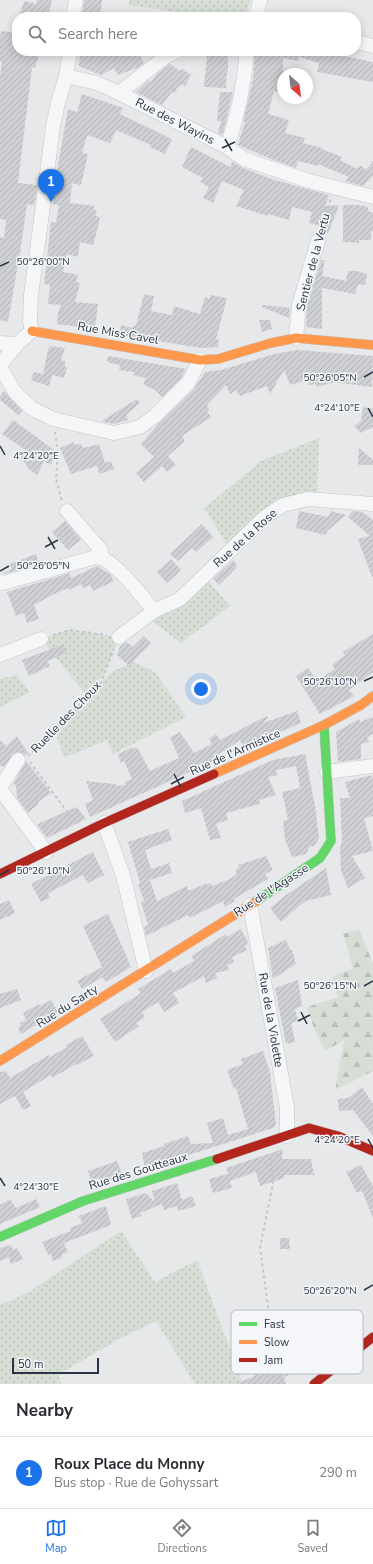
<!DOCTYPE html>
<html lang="en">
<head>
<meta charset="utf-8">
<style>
  :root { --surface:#fff; --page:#f2f2f3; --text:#2b2b33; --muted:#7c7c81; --line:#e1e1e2; --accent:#1a73e8 }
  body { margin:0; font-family:"Nunito Sans",sans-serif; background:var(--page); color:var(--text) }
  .compass { position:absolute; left:277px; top:68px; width:36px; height:36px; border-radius:50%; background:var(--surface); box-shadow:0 2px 10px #0003; rotate:152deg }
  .scale { position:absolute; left:12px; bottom:10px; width:87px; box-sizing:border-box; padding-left:4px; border:2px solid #2b3445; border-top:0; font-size:11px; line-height:14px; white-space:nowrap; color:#2b3445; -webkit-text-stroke:3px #f4f6f9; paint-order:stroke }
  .you { position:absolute; left:201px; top:689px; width:14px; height:14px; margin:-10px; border:3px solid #fff; border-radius:50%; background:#1a73e8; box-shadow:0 0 0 6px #1a73e833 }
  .badge { display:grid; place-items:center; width:26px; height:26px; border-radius:50%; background:var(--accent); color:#fff; font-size:13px; font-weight:700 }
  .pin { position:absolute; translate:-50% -33px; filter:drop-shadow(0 1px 2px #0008) }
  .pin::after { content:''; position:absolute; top:21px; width:14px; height:12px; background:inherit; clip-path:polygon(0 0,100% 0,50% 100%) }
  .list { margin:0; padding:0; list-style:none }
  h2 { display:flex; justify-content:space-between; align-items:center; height:52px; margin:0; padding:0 16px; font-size:17px }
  h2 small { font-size:13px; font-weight:400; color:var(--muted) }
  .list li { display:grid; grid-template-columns:26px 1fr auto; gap:12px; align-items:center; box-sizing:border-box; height:72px; padding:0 16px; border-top:1px solid var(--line) }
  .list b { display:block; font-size:15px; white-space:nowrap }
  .list p { margin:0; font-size:13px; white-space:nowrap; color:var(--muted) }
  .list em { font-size:13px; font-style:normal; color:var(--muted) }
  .icon { flex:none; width:22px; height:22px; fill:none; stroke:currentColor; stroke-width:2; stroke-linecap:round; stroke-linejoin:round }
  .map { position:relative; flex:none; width:373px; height:1384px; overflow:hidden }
  .search { position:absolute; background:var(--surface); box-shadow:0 2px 10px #0003; left:12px; right:12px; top:12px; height:44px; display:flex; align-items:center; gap:10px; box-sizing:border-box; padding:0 14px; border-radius:16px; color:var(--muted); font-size:15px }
  .sheet { height:124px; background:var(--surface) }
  nav { display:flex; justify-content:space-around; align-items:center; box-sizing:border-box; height:56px; border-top:1px solid var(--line); background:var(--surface); font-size:11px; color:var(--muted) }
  nav a { display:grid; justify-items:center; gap:2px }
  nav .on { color:var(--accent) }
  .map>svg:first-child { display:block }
</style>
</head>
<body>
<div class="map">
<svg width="373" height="1384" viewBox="0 0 373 1384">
  <defs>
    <pattern id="grass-dots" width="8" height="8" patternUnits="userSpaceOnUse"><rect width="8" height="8" fill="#d6ded6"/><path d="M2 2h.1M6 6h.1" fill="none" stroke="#b8bfb9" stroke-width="1.8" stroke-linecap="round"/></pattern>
    <pattern id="forest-firs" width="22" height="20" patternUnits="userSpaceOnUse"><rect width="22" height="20" fill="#d6ded6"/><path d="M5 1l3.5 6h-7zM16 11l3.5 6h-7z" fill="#b8bfb9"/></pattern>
    <pattern id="building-hatch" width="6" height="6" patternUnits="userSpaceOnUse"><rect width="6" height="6" fill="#ced0d3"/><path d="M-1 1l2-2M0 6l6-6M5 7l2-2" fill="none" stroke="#b1b3b6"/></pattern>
  </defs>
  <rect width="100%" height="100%" fill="#e6e8ea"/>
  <g fill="url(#grass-dots)">
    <path d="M 130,0 L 250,0 L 246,17 L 212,17 L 128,5 Z"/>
    <path d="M 319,438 L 317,500 L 273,512 L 231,550 L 204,508 L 263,460 Z"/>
    <path d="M 204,576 L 230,606 L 181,643 L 153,622 L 154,611 Z"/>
    <path d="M 70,630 L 119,637 L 104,674 L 92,691 L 113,671 L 134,662 L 155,672 L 186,717 L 113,754 L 107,740 L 64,758 L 55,729 L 87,696 L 41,639 Z"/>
    <path d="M 16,675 L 30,692 L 0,707 L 0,679 Z"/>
    <path d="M 121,1231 L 155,1282 L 197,1260 L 243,1384 L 195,1384 L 156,1321 L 119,1339 L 58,1375 L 62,1384 L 0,1384 L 0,1305 L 29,1292 Z"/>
  </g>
  <path fill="url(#forest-firs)" d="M 359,929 L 373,964 L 373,1071 L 335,1090 L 344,1040 L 325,1051 L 314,1028 L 307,1007 L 338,997 L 332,977 L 353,968 L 343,934 Z"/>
  <g fill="url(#building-hatch)">
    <path d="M 37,0 L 52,0 L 48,17 L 19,17 L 24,1 L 36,4 Z"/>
    <path d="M 84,0 L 102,0 L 100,17 L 82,17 Z"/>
    <path d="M 1,31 L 17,33 L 17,51 L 40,51 L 35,68 L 32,67 L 18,183 L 37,185 L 36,196 L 34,205 L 27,204 L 21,247 L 8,322 L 0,320 L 0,237 L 4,238 L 6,220 L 0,219 L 0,77 L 2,62 L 0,61 L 0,38 Z"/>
    <path d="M 80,51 L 138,51 L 144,63 L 137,68 L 118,75 L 114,68 L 101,75 L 79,66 Z"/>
    <path d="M 255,51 L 320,51 L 373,62 L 373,82 L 317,72 L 319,63 L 299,57 L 298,61 L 283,58 L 283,93 L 274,91 L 268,114 L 289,120 L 285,133 L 305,138 L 303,143 L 322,148 L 322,149 L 342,157 L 340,160 L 357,169 L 360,165 L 366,170 L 373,161 L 373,176 L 363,186 L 345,181 L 349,177 L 318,164 L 318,166 L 298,161 L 296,168 L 274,160 L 238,145 L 245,121 L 243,122 L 253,80 Z"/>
    <path d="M 207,55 L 228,55 L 228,72 L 227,72 L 226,88 L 204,87 Z"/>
    <path d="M 170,64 L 180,71 L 182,69 L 191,75 L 185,86 L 182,84 L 180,87 L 178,86 L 175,93 L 172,92 L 162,105 L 136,92 L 149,80 L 150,83 L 157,74 Z"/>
    <path d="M 220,92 L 233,92 L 226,121 L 223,133 L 221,134 L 218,133 L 221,121 L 217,121 Z"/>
    <path d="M 82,94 L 123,108 L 120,114 L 172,139 L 165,154 L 150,147 L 151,145 L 116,130 L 110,143 L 87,135 L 82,153 L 88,154 L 81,185 L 72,183 L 70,203 L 94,206 L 94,210 L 97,211 L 95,216 L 100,217 L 98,227 L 93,245 L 80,242 L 78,257 L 67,254 L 63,272 L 78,275 L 76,282 L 80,283 L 75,302 L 98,304 L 95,328 L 88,328 L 57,324 L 58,313 L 61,305 L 48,304 L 50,285 L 44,284 L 51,222 L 56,223 L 59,205 L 53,204 L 56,176 L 68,109 L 77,112 Z"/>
    <path d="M 191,147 L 230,167 L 233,162 L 241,167 L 271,179 L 329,195 L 325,206 L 339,205 L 328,234 L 317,225 L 309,223 L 312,212 L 292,207 L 289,220 L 268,214 L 268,216 L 236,206 L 244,190 L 222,181 L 213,203 L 203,198 L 209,187 L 200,182 L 203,178 L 182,167 Z"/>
    <path d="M 343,205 L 359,205 L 368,207 L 368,211 L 373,213 L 373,231 L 371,232 L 371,240 L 359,240 L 359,243 L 343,242 Z"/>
    <path d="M 321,260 L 325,260 L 322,276 L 346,281 L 348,271 L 357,271 L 367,274 L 365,285 L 358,284 L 355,294 L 322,288 L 322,329 L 306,327 L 307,307 Z"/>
    <path d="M 144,294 L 154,296 L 151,311 L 172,315 L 174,306 L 200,314 L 205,297 L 209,299 L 211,295 L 227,298 L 216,339 L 219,340 L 218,347 L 201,348 L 120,335 L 121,325 L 132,328 L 133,326 L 136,326 Z"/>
    <path d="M 263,305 L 290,308 L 289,318 L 262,307 Z"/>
    <path d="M 259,320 L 270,320 L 272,329 L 262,332 Z"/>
    <path d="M 50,346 L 65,348 L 61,360 L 65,361 L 65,367 L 67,368 L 64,378 L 52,375 L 49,386 L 31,380 L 34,372 L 43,374 L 48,349 Z"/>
    <path d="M 297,350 L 373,356 L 372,387 L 334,382 L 317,387 L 316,384 L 309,385 L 307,380 L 290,385 L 284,370 L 270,394 L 267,386 L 240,396 L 236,390 L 230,394 L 226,385 L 207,405 L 209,410 L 207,411 L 211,417 L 182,436 L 185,441 L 168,456 L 176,465 L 167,472 L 162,466 L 144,482 L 136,473 L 154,457 L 141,444 L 158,424 L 194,389 L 205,372 L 221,370 L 274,354 Z"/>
    <path d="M 108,356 L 186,369 L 181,378 L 162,397 L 155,390 L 143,384 L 146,378 L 133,375 L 134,372 L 119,370 L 120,365 L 107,362 Z"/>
    <path d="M 4,391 L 22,411 L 18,415 L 0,400 L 0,397 Z"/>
    <path d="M 137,399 L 140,403 L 126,415 L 128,420 L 114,424 L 103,422 L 103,420 Z"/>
    <path d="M 363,407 L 373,409 L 373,427 L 361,433 L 354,426 L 361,421 Z"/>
    <path d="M 13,420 L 57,452 L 51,465 L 44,461 L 37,475 L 26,467 L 27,465 L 19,457 L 27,451 L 2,434 Z"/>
    <path d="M 74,442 L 75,445 L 81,444 L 83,448 L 99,444 L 105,463 L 111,461 L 114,469 L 99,474 L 97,466 L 71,474 L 60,448 Z"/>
    <path d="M 359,448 L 373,460 L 373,465 L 358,465 Z"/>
    <path d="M 299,511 L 328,517 L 331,511 L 346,515 L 327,531 L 326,535 L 323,534 L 320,537 L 321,534 L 296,528 Z"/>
    <path d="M 353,511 L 362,512 L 373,520 L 373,577 L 372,577 L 358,539 L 370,536 L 348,517 Z"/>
    <path d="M 65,521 L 81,540 L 68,550 L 52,532 Z"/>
    <path d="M 202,524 L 213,537 L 196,552 L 192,548 L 178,561 L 170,554 Z"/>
    <path d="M 36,554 L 38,561 L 42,560 L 43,563 L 4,574 L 3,573 L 12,569 L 10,564 Z"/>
    <path d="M 171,559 L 181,570 L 167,583 L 157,572 Z"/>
    <path d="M 233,560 L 237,565 L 236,568 L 219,585 L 213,579 Z"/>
    <path d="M 97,566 L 110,574 L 114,581 L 93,591 L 90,585 L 83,588 L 81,584 L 69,590 L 68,588 L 52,595 L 34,605 L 39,619 L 27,623 L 24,613 L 16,616 L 7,592 L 70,573 L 71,578 Z"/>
    <path d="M 373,634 L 373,672 L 349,690 L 354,696 L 320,714 L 296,676 L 308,668 L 317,681 L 335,669 L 332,665 L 345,655 L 343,652 Z"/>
    <path d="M 144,636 L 151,643 L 129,666 L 128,665 L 117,655 L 120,646 L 127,642 L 133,647 Z"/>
    <path d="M 64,644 L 67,653 L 47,661 L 50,666 L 29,676 L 22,660 Z"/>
    <path d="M 297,711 L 301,723 L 244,748 L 240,740 L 212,759 L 214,761 L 90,817 L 85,804 L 93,800 L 86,781 L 115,784 L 116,786 L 126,785 L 124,782 L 132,779 L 124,761 L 121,763 L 118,754 L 132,747 L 132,749 L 137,747 L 150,771 L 179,758 L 170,737 L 180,732 L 194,753 L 212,744 L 209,739 L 216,734 L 220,740 L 267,716 L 268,718 L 263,723 Z"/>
    <path d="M 373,717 L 373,734 L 367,737 L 369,742 L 361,744 L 361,759 L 338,762 L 336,732 L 359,719 L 360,722 Z"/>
    <path d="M 17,736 L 28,753 L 25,755 L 19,752 L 14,753 L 4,767 L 0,765 L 0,740 L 6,746 Z"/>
    <path d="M 305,754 L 315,806 L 319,838 L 314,846 L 310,846 L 306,854 L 292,857 L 285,839 L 283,821 L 288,819 L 282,792 L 300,788 L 296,766 L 276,770 L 277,775 L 268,777 L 276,795 L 259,800 L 260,804 L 226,813 L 228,820 L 216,824 L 221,838 L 210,840 L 201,808 L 185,813 L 182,801 L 273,760 Z"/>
    <path d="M 26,761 L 51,793 L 38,802 L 39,803 L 28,813 L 17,798 L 16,785 L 13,784 Z"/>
    <path d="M 372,775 L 373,780 L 373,816 L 364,818 L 373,851 L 352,856 L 365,878 L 348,888 L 341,870 L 340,849 L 342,840 L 340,798 L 350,798 L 345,782 Z"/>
    <path d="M 77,807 L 86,819 L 47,838 L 37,825 L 42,822 Z"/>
    <path d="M 168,829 L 172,840 L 145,850 L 151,869 L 169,863 L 172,873 L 150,880 L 157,901 L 187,886 L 188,891 L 207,883 L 207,885 L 210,883 L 212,886 L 228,880 L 237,874 L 235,870 L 240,867 L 238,865 L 266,856 L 273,870 L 265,874 L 268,879 L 234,899 L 235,901 L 225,907 L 223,901 L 190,918 L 188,915 L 146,936 L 144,927 L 148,925 L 141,902 L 144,901 L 138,884 L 140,883 L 128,842 Z"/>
    <path d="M 93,852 L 104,875 L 88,883 L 83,875 L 48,893 L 50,898 L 41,902 L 31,884 Z"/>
    <path d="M 326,868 L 331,895 L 305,901 L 281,922 L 270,908 L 286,895 Z"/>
    <path d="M 9,900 L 15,913 L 0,920 L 0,904 Z"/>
    <path d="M 108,914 L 131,967 L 106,982 L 103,977 L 82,989 L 77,981 L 102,967 L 83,926 Z"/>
    <path d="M 241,929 L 248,942 L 248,943 L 245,946 L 247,950 L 232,957 L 234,962 L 227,965 L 229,970 L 215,973 L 217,978 L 206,983 L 204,976 L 173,993 L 179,1003 L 164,1012 L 158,1002 L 142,1012 L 145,1017 L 136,1023 L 139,1026 L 115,1042 L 100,1019 L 141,993 L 138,989 L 171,969 L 173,973 L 194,961 L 191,956 L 226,934 L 227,937 Z"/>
    <path d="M 286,940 L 290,950 L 292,950 L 296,964 L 273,979 L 268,948 Z"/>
    <path d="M 298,980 L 302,1006 L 295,1009 L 298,1021 L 291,1023 L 295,1042 L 286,1044 L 275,988 Z"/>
    <path d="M 17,989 L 21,1000 L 0,1008 L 0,994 Z"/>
    <path d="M 51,1000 L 58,1012 L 21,1034 L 18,1028 L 21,1025 L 20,1023 L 26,1020 L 23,1013 L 39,1004 L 40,1006 Z"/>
    <path d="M 82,1036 L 94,1056 L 77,1065 L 76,1064 L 52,1078 L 51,1075 L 23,1092 L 31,1106 L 23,1110 L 15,1096 L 0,1104 L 0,1072 L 6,1071 L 10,1078 L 49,1055 L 50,1057 L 67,1047 L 66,1045 Z"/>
    <path d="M 263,1051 L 270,1072 L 276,1125 L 273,1128 L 145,1169 L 142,1153 L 164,1146 L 164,1144 L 188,1136 L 191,1144 L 213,1143 L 207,1123 L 223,1118 L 228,1135 L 248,1129 L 236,1088 L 234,1089 L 227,1070 L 243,1064 L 241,1059 Z"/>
    <path d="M 362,1087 L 373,1104 L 373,1136 L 353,1110 L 339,1111 L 338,1099 L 348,1098 Z"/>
    <path d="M 283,1149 L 282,1159 L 311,1159 L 314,1175 L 284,1175 L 284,1178 L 260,1186 L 256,1172 L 230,1181 L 232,1188 L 213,1193 L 209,1179 L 228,1174 L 226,1168 Z"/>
    <path d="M 117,1161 L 123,1176 L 101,1183 L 99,1178 L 91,1181 L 88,1171 Z"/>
    <path d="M 361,1165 L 373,1186 L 373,1218 L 362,1191 L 357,1193 L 346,1172 Z"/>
    <path d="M 177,1183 L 182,1200 L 192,1196 L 196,1206 L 178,1211 L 177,1206 L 164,1210 L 162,1204 L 140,1213 L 141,1216 L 132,1219 L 126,1199 L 146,1193 L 155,1202 L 152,1191 Z"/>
    <path d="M 10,1199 L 16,1208 L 36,1199 L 40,1207 L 0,1224 L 0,1205 Z"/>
    <path d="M 106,1206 L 111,1225 L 64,1243 L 68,1252 L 62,1254 L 63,1257 L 53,1261 L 51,1254 L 48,1255 L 42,1242 L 71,1231 L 70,1228 L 82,1223 L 79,1216 Z"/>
    <path d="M 280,1238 L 289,1238 L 290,1249 L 280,1249 Z"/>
    <path d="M 11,1245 L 13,1250 L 17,1248 L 23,1259 L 11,1264 L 9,1257 L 0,1261 L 0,1248 Z"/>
    <path d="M 335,1331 L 341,1339 L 305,1364 L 307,1368 L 284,1377 L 286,1384 L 236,1384 L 255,1376 L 252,1370 L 277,1362 L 275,1348 L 285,1347 L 285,1340 L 294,1339 L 297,1358 Z"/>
  </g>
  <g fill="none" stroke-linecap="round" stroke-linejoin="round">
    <g stroke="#c4c6c8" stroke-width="15">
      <g id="street">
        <path d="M 73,17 L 76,0"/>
        <path d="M 256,17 L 260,0"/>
        <path d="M 356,42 L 373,46"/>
        <path d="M 66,76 L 97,83 L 119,93 L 227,147 L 244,159 L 309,181 L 373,197"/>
        <path d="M 119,93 L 165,57 L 177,51"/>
        <path d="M 227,147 C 238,116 244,84 247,51"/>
        <path d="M 296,338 L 299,305 L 318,241"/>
        <path d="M 0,343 L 17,344"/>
        <path d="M 0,365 L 17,344 L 32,331 L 30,322 L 31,295 L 42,213 L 53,126 L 58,103 L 66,76 L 70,51"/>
        <path d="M 0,367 L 15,392 L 31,408 L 53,419 L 114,433 L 140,427 L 156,415 L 188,383 L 200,360"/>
        <path d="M 67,511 L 101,550 L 102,558 C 120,567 141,595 154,611"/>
        <path d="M 0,582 L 3,583 L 96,557 L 102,558"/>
        <path d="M 119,637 L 154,611 L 180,599 L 265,517 L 283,505 L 308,499 L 373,504"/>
        <path d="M 0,655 L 41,639"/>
        <path d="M 327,772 L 373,766"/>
        <path d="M 0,788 L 18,760"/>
        <path d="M 0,789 L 46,852"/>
        <path d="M 104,823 L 123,875 L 146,971"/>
        <path d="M 250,905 L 287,1107 L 287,1136"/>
      </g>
    </g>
    <g stroke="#c4c6c8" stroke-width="10">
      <g id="fast">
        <path d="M 255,902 L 320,858 L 331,841 L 324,725"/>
        <path d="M 0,1237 L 83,1201 L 217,1159"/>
      </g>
    </g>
    <g stroke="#c4c6c8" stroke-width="10">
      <g id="slow">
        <path d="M 32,331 L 200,360 L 218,359 L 271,343 L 296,338 L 373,345"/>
        <path d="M 214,774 L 324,725 L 361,705 L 373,696"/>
        <path d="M 0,1061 L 255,902"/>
      </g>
    </g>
    <g stroke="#c4c6c8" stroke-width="10">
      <g id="jam">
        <path d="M 0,874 L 104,823 L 214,774"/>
        <path d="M 217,1159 L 309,1128 L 338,1136 L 373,1151"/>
        <path d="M 314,1384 L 373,1337"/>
      </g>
    </g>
    <g stroke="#c5c6ca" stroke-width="2" stroke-dasharray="3 3" stroke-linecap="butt">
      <path d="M 321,231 L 331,198"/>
      <path d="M 55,432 L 58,454 L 56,479 L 62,501"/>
      <path d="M 53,635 L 70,630 L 107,635"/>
      <path d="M 28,756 L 101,683 L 114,649"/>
      <path d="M 30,762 L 74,821"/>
      <path d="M 271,1157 L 273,1184 L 260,1247 L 276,1365 L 283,1384"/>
    </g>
    <use href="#street" stroke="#f5f6f7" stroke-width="14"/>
    <use href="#fast" stroke="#63d668" stroke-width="9"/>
    <use href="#slow" stroke="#ff974d" stroke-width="9"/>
    <use href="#jam" stroke="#b3261e" stroke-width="9"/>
  </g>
  <path fill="none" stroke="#2b3445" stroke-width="1.5" d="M 225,139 L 232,151M 222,148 L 235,142M 0,266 L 9,262M 364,377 L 373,372M 368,408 L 373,417M 0,446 L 5,455M 48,537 L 55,549M 45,547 L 58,540M 0,571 L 9,566M 364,681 L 373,677M 174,774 L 181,787M 171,784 L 184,777M 0,875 L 9,870M 364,986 L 373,981M 301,1012 L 307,1024M 298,1021 L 310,1015M 368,1139 L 373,1148M 0,1178 L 5,1186M 364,1290 L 373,1285"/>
  <g text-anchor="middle" stroke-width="3" stroke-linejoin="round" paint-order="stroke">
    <g font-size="12" fill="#2b3445" stroke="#f4f6f9">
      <text transform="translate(175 121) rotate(27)" y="4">Rue des Wayins</text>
      <text transform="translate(313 262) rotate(-75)" y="4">Sentier de la Vertu</text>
      <text transform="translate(118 333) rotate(10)" y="4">Rue Miss Cavel</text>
      <text transform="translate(245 538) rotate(-42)" y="4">Rue de la Rose</text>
      <text transform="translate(66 717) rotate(-46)" y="4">Ruelle des Choux</text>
      <text transform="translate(235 752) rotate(-24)" y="4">Rue de l'Armistice</text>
      <text transform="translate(271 890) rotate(-33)" y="4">Rue de l'Agasse</text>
      <text transform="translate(67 1006) rotate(-32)" y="4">Rue du Sarty</text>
      <text transform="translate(271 1020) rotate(80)" y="4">Rue de la Violette</text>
      <text transform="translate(138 1171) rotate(-17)" y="4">Rue des Goutteaux</text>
    </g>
  </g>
  <rect x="231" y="1310" width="132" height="64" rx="6" fill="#f4f6f9" stroke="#b8bcc3" stroke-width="1"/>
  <rect x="239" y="1322" width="18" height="4" fill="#63d668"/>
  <rect x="239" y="1340" width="18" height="4" fill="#ff974d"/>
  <rect x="239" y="1358" width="18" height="4" fill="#b3261e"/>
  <g font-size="11" fill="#2b3445">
    <text x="264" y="1328">Fast</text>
    <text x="264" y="1346">Slow</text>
    <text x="264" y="1364">Jam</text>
  </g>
  <g font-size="10" text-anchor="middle" fill="#2b3445" stroke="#f4f6f9" stroke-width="3" stroke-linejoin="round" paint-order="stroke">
    <text x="43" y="265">50°26'00"N</text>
    <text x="330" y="381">50°26'05"N</text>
    <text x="337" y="411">4°24'10"E</text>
    <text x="36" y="459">4°24'20"E</text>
    <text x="43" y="569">50°26'05"N</text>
    <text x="330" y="685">50°26'10"N</text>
    <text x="43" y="874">50°26'10"N</text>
    <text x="330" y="989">50°26'15"N</text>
    <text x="337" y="1143">4°24'20"E</text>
    <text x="36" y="1190">4°24'30"E</text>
    <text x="330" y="1294">50°26'20"N</text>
  </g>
</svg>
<svg class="compass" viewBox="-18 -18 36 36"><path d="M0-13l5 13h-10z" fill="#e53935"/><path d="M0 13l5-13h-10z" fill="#7c7c81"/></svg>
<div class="scale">50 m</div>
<div class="you"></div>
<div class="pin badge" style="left:51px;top:202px">1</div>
<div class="search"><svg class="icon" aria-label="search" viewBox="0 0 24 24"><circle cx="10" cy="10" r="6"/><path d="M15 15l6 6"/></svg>Search here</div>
</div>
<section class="sheet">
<h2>Nearby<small></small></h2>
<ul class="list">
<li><span class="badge">1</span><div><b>Roux Place du Monny</b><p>Bus stop · Rue de Gohyssart</p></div><em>290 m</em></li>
</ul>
</section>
<nav>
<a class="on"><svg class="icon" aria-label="map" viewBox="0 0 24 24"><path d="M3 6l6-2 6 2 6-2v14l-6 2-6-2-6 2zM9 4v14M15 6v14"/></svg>Map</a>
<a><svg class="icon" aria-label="directions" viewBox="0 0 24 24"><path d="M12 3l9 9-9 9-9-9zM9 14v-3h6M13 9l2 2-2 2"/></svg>Directions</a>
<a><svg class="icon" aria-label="saved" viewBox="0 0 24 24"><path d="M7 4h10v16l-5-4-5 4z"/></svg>Saved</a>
</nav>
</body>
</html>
